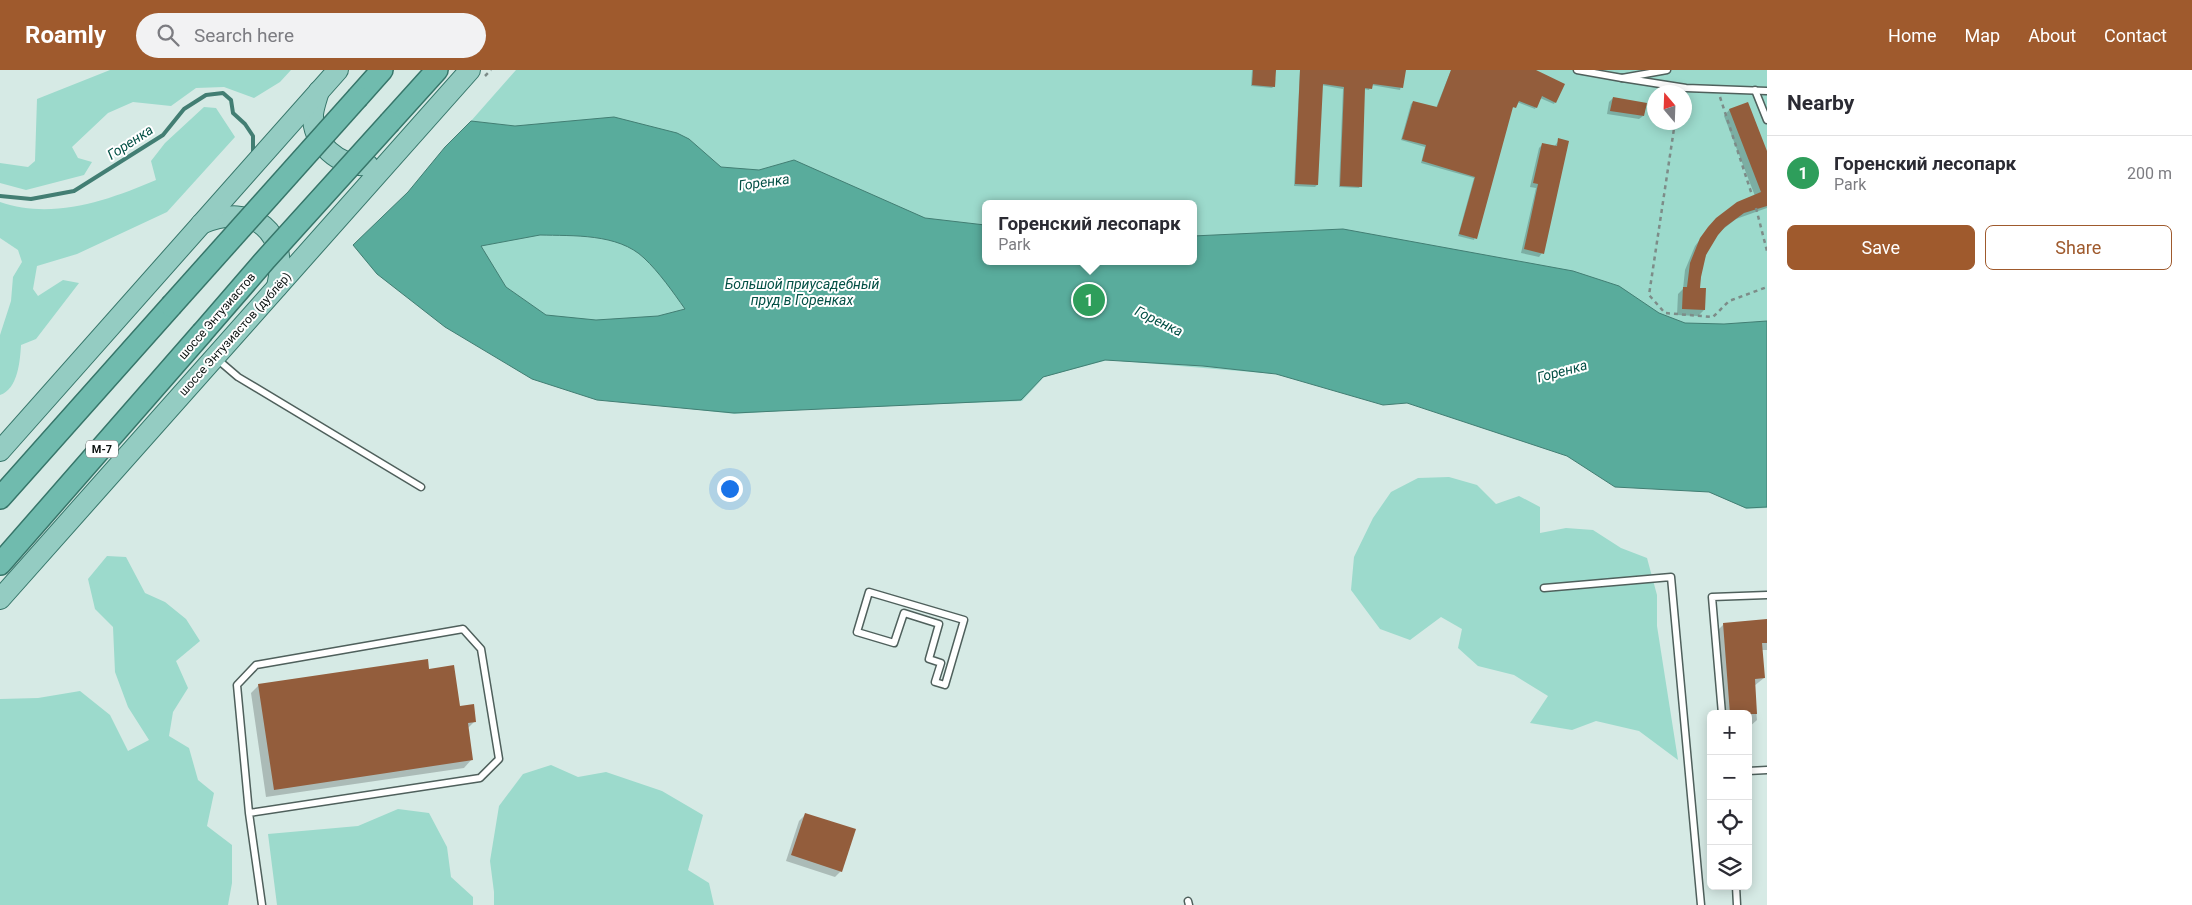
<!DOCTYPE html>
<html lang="en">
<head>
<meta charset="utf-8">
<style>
  :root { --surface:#fff; --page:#f2f2f3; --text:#2b2b33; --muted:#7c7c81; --line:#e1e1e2; --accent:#9f5a2d }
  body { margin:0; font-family:Roboto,sans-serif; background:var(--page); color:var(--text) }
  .controls { position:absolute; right:15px; bottom:15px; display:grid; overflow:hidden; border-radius:8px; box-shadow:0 2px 12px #0003 }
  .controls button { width:45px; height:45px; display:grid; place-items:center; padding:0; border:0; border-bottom:1px solid var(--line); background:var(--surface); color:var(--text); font:25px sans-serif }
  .compass { position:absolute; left:1647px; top:15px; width:45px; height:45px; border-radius:50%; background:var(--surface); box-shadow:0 2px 12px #0003; rotate:341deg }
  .you { position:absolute; left:729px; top:418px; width:18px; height:18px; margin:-12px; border:4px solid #fff; border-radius:50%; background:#1a73e8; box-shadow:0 0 0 8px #1a73e833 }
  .badge { display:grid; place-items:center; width:32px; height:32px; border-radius:50%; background:var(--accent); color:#fff; font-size:16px; font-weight:700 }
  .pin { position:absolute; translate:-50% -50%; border:2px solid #fff; box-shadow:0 1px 5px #0006 }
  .popup { position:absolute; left:982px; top:130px; width:215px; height:65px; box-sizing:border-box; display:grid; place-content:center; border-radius:8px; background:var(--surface); filter:drop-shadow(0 1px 4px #0005); font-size:16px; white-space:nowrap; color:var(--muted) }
  .popup b { font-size:19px; color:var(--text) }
  .popup::after { content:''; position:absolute; left:50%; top:100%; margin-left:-10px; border:10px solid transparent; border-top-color:var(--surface) }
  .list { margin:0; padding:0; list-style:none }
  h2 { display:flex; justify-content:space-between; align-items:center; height:65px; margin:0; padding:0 20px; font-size:21px }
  h2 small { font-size:16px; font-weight:400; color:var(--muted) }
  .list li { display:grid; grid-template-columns:32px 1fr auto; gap:15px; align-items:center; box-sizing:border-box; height:75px; padding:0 20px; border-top:1px solid var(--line) }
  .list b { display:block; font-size:19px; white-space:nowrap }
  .list p { margin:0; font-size:16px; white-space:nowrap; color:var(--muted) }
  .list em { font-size:16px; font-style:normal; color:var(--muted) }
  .actions { display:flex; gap:10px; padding:15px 20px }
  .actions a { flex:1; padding:11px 0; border:1px solid var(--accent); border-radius:8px; text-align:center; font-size:18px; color:var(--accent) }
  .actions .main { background:var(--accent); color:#fff }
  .icon { flex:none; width:28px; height:28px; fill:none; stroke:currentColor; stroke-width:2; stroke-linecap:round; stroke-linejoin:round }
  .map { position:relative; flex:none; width:1767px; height:835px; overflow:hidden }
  header { display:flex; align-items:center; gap:30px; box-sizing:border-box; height:70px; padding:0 25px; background:var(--accent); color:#fff }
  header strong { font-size:24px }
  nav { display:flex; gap:28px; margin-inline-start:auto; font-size:18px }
  .search { width:350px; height:45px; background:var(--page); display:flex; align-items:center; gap:12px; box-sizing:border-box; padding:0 18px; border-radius:28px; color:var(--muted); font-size:19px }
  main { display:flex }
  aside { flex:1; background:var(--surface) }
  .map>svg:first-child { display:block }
</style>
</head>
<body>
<header>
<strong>Roamly</strong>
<div class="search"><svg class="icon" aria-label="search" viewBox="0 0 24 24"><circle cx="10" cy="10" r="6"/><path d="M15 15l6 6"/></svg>Search here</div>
<nav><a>Home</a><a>Map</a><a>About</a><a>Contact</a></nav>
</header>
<main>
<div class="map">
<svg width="1767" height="835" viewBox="0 0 1767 835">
  <rect width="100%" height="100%" fill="#d6eae5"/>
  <g fill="#9cdacc" fill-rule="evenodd">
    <path d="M 110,0 L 291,0 L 280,12 L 254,28 L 224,17 L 196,18 L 171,36 L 133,32 L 108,43 L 72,77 L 78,88 L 92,92 L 84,105 L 26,120 L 0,113 L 0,93 L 28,97 L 35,91 L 37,29 Z"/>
    <path d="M 516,0 L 1767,0 L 1767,438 L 1747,439 L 1709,422 L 1615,416 L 1570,386 L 1406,332 L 1385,334 L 1276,304 L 1108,290 L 1044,307 L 1022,331 L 822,338 L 735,344 L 599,329 L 535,310 L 447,256 L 377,204 L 353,175 L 408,122 L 445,77 L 471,51 ZM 1654,22 L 1684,22 L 1684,52 L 1654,52 ZM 985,134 L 1193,134 L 1193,191 L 985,191 Z"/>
    <path d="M 204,37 L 216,38 L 235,67 L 167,142 L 77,184 L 37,196 L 33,219 L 38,226 L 63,210 L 79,213 L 36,269 L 21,275 C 20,291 18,319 0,325 L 0,265 L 11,231 L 13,207 L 22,192 L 18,180 L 0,168 L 0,132 C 52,150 107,131 156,110 L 151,91 L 165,73 Z"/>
    <path d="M 1449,407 L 1477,415 L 1496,434 L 1519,426 L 1540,437 L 1540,463 L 1566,458 L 1593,460 L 1621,478 L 1647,488 L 1657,525 L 1657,556 L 1678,690 L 1639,661 L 1596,651 L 1572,660 L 1530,653 L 1548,626 L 1514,605 L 1478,596 L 1458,578 L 1462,559 L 1441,547 L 1410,570 L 1380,559 L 1351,520 L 1354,487 L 1373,448 L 1391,422 L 1418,408 Z"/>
    <path d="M 107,486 L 126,487 L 145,523 L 165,532 L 186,549 L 200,571 L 176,591 L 188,618 L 173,642 L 169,666 L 189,678 L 198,710 L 214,723 L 207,756 L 232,775 L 232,813 L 228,835 L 0,835 L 0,629 L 38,628 L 80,621 L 110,645 L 128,681 L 149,670 L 128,637 L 115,602 L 113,557 L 95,539 L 88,509 Z"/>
    <path d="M 551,695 L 578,707 L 606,702 L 662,721 L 703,745 L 688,800 L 709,813 L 714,835 L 494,835 L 494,822 L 490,791 L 499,736 L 523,704 Z"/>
    <path d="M 398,739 L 429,743 L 447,777 L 451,807 L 473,827 L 473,835 L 277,835 L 268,764 L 358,756 Z"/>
  </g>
  <path fill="#59ac9c" stroke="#427e73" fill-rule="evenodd" d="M 614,47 L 677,63 L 689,69 L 721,97 L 759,100 L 794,90 L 925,148 L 985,155 L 985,191 L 1193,191 L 1193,166 L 1343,159 L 1573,201 L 1619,216 L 1659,243 L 1685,253 L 1724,254 L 1767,251 L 1767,437 L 1746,438 L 1709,422 L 1615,417 L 1567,386 L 1407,333 L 1383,335 L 1276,304 L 1203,296 L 1105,290 L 1043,307 L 1021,330 L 734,343 L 597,330 L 532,309 L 445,257 L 377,204 L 353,175 L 408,122 L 445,77 L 471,51 L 515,56 ZM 540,165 C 572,166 618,163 644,188 C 659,202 673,222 685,239 L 658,246 L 596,250 L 546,245 L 506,217 L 481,176 Z"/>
  <g fill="#0003">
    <path d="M 1252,0 L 1275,0 L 1274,16 L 1272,18 L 1251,16 Z"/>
    <path d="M 1300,0 L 1405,0 L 1400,20 L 1371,15 L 1369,20 L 1364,19 L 1360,116 L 1359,118 L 1339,117 L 1343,19 L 1321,15 L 1317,115 L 1315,117 L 1294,116 Z"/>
    <path d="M 1451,0 L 1534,0 L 1555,32 L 1554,34 L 1540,28 L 1535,39 L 1517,32 L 1515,37 L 1511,38 L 1474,170 L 1458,166 L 1474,108 L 1421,93 L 1425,77 L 1401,70 L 1411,34 L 1413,32 L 1436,38 Z"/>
    <path d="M 1613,28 L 1643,46 L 1639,49 L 1607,44 L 1609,32 Z"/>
    <path d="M 1747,33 L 1767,84 L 1767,138 L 1736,149 L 1722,160 L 1710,174 L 1702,196 L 1699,219 L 1704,240 L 1698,246 L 1677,245 L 1678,224 L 1683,219 L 1685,200 L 1695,176 L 1711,155 L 1755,126 L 1724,46 L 1729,40 Z"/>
    <path d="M 1559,70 L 1542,183 L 1539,187 L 1521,183 L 1536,118 L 1530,117 L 1539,78 L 1543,74 L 1554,77 Z"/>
    <path d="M 1767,551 L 1767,580 L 1761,580 L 1764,608 L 1754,616 L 1757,650 L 1748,658 L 1748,644 L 1722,644 L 1716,562 L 1724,554 Z"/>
    <path d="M 428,600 L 459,638 L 475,651 L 467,659 L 472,689 L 464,698 L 266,727 L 251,623 L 259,615 Z"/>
    <path d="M 805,745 L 841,801 L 835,807 L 786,791 L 799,751 Z"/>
  </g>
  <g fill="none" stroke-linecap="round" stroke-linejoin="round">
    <path stroke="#427e73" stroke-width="4" d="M 0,126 L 31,129 L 74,121 L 163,65 L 184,39 L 206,25 L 223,23 L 231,30 L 233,43 L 245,54 L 253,66 L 253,81"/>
  </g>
  <g fill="#935d3c">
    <path d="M 1253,0 L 1276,0 L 1275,17 L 1252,15 Z"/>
    <path d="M 1300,0 L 1406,0 L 1403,18 L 1373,14 L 1372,19 L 1365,18 L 1362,117 L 1340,116 L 1344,17 L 1323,14 L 1318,115 L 1295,114 Z"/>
    <path d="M 1451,0 L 1536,0 L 1565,14 L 1556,33 L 1542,26 L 1537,38 L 1519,31 L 1516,38 L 1513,37 L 1477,169 L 1459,164 L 1475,107 L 1422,91 L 1426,75 L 1402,69 L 1413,31 L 1437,37 Z"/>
    <path d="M 1613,27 L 1647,33 L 1644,46 L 1610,41 Z"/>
    <path d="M 1748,32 L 1767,81 L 1767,136 L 1744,143 L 1725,157 L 1718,165 L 1706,185 L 1701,207 L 1700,218 L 1706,218 L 1705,240 L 1682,239 L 1683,217 L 1687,217 L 1690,193 L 1700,168 L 1708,157 L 1716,148 L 1737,132 L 1761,122 L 1729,39 Z"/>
    <path d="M 1558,68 L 1569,71 L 1544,184 L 1524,179 L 1538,114 L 1533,113 L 1542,73 L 1557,76 Z"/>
    <path d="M 1767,549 L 1767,573 L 1762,573 L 1765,608 L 1755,609 L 1757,644 L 1730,644 L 1723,553 Z"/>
    <path d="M 428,589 L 429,599 L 454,595 L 460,636 L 474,634 L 476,652 L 468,653 L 473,690 L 274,720 L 258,614 Z"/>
    <path d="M 805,743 L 856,759 L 842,802 L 791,785 Z"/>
  </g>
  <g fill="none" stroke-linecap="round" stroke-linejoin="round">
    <g stroke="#4f605c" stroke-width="9">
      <g id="service">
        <path d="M 1577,0 L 1622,8 L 1667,0"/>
        <path d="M 1622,8 L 1686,18 L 1767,21"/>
        <path d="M 1755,20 L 1767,50"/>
        <path d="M 217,289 L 238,307 L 421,417"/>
        <path d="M 1544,518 L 1671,507 L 1701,835"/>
        <path d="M 869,522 L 964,550 L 945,615 L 935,612 L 941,593 L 929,589 L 939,554 L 904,543 L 894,573 L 857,562 Z"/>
        <path d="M 1722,644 L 1712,527 L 1767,525"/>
        <path d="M 1748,701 L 1767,700"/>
        <path d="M 249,743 L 480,708 L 499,689 L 481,579 L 463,559 L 256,595 L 237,615 L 249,743 L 262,835"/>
        <path d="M 1736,816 L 1737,835"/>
        <path d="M 1188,831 L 1189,835"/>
      </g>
    </g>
    <g stroke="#37766a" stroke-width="22">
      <g id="primary">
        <path d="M 319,21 C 317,28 314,36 313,44 C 312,74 339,97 368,95"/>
        <path d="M 201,154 C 254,131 290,162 277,217"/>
        <path d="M 0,381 L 338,0"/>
        <path d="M 0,529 L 470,0"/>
      </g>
    </g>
    <g stroke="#37766a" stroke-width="24">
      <g id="trunk">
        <path d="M 358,27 L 382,0"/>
        <path d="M 390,52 L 437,0"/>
        <path d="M 0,428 L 171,236"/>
        <path d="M 0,494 L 202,263"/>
      </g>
    </g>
    <g stroke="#7d8c88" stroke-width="2.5" stroke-dasharray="4 4" stroke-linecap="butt">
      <path d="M 485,6 L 491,0"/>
      <path d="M 1720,27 L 1752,125"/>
      <path d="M 1675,52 L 1649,225 L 1665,243 L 1713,247 L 1729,231 L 1767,217"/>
      <path d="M 1756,138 L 1767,181"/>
    </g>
    <use href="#service" stroke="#fff" stroke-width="6"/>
    <use href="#primary" stroke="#94ccc2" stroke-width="20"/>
    <use href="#trunk" stroke="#70bbae" stroke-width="21"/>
    <g stroke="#37766a" stroke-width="24" stroke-linecap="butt">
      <g id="trunk-bridge">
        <path d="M 171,236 L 358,27"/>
        <path d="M 202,263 L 266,189 L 390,52"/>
      </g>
    </g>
    <use href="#trunk-bridge" stroke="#70bbae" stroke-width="21"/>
  </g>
  <g text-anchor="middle" stroke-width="4" stroke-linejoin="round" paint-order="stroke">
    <rect fill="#fff" stroke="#565a59" stroke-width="1" x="86" y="370.5" width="32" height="17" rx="4"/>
    <g font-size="11" font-weight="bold" fill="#0d1412">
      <text x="102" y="383">М-7</text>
    </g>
    <g font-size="12" fill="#0d1412" stroke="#fff">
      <text transform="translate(217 246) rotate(-49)" y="4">шоссе Энтузиастов</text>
      <text transform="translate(235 264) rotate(-48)" y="4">шоссе Энтузиастов (дублёр)</text>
    </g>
    <g font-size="14" font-style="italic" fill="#035045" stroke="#fff">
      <text transform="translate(130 72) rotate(-33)" y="5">Горенка</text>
      <text transform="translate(764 112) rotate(-8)" y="5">Горенка</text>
      <text x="802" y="219">Большой приусадебный<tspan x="802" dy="16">пруд в Горенках</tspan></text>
      <text transform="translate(1159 251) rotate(26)" y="5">Горенка</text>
      <text transform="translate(1562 301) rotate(-15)" y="5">Горенка</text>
    </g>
  </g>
</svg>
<div class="controls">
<button>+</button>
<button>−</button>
<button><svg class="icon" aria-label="locate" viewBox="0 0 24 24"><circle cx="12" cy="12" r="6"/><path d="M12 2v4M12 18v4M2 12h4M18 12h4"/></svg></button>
<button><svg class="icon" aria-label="layers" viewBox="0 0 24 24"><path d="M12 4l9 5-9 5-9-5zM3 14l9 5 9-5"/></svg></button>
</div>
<svg class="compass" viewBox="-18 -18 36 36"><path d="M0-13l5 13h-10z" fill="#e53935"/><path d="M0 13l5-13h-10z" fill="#7c7c81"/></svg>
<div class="you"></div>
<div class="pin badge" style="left:1089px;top:230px;background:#2e9e5b">1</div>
<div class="popup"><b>Горенский лесопарк</b>Park</div>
</div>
<aside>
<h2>Nearby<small></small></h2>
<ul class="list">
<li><span class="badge" style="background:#2e9e5b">1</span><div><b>Горенский лесопарк</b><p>Park</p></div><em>200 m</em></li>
</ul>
<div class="actions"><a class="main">Save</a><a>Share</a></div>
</aside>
</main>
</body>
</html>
